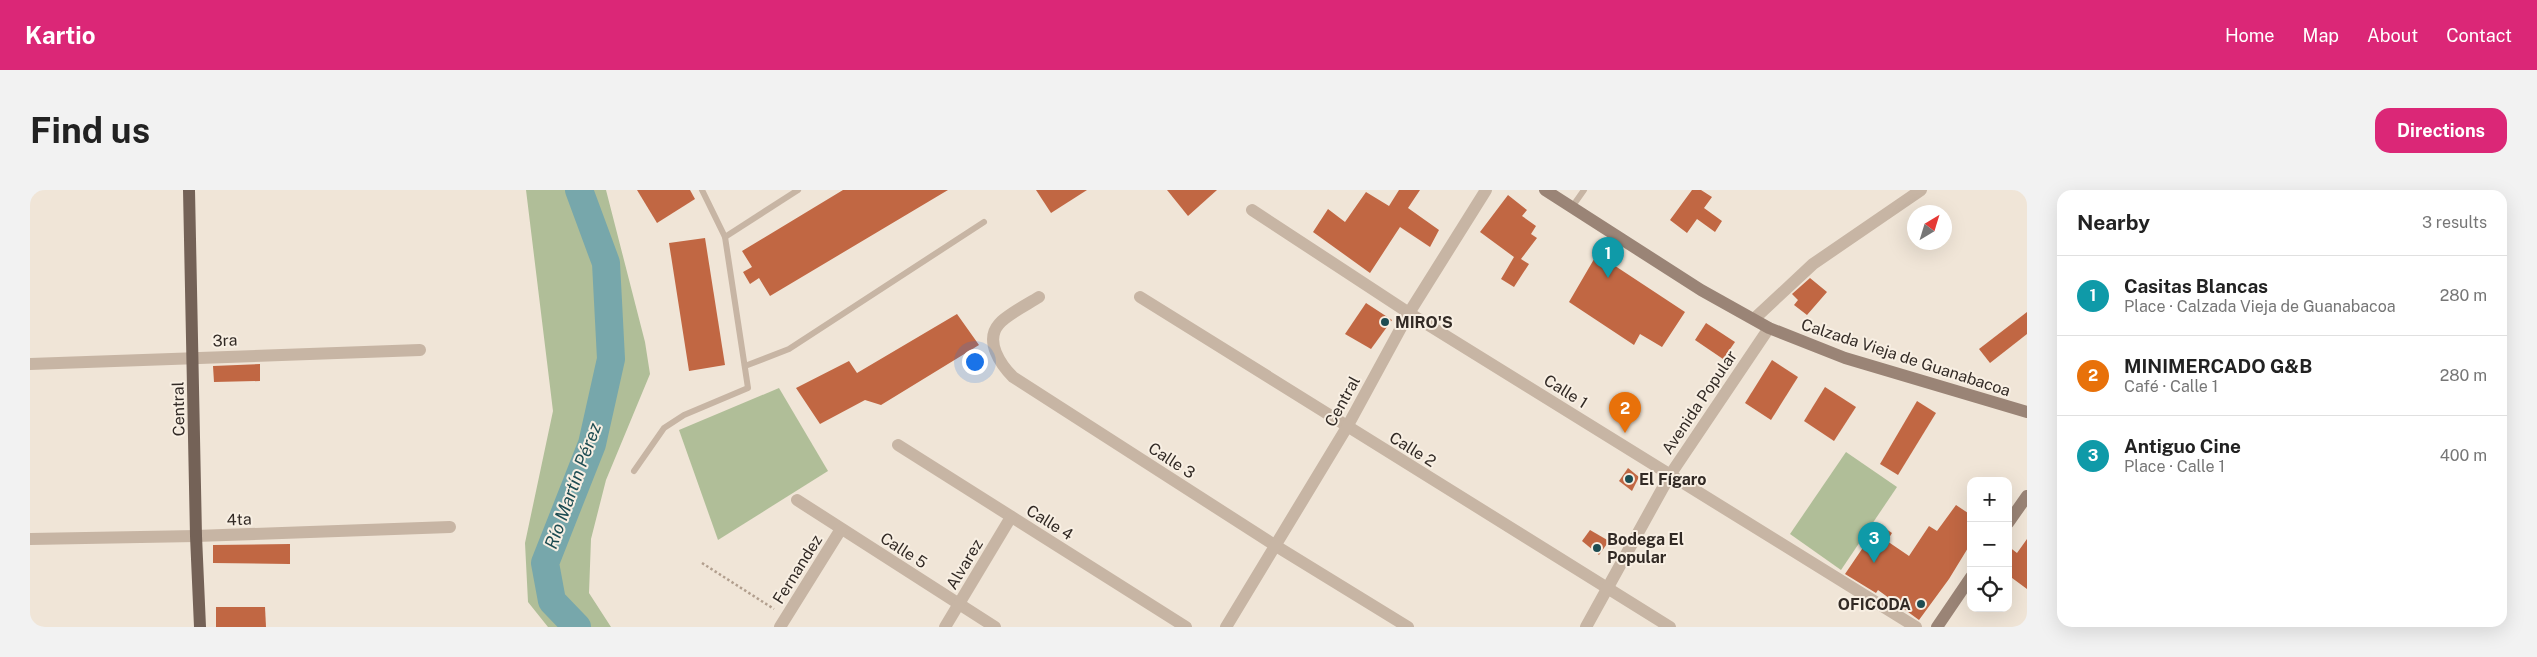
<!DOCTYPE html>
<html lang="en">
<head>
<meta charset="utf-8">
<style>
  :root { --surface:#fff; --page:#f2f2f2; --text:#222; --muted:#767676; --line:#e0e0e0; --accent:#db2777 }
  body { margin:0; font-family:"Public Sans",sans-serif; background:var(--page); color:var(--text) }
  .controls { position:absolute; right:15px; bottom:15px; display:grid; overflow:hidden; border-radius:10px; box-shadow:0 5px 20px #0002 }
  .controls button { width:45px; height:45px; display:grid; place-items:center; padding:0; border:0; border-bottom:1px solid var(--line); background:var(--surface); color:var(--text); font:25px sans-serif }
  .compass { position:absolute; left:1877px; top:15px; width:45px; height:45px; border-radius:50%; background:var(--surface); box-shadow:0 5px 20px #0002; rotate:38deg }
  .you { position:absolute; left:944px; top:171px; width:18px; height:18px; margin:-12px; border:4px solid #fff; border-radius:50%; background:#1a73e8; box-shadow:0 0 0 8px #1a73e833 }
  .badge { display:grid; place-items:center; width:32px; height:32px; border-radius:50%; background:var(--accent); color:#fff; font-size:16px; font-weight:700 }
  .pin { position:absolute; translate:-50% -41px; filter:drop-shadow(0 1px 2px #0008) }
  .pin::after { content:''; position:absolute; top:26px; width:18px; height:15px; background:inherit; clip-path:polygon(0 0,100% 0,50% 100%) }
  .list { margin:0; padding:0; list-style:none }
  h2 { display:flex; justify-content:space-between; align-items:center; height:65px; margin:0; padding:0 20px; font-size:21px }
  h2 small { font-size:16px; font-weight:400; color:var(--muted) }
  .list li { display:grid; grid-template-columns:32px 1fr auto; gap:15px; align-items:center; box-sizing:border-box; height:80px; padding:0 20px; border-top:1px solid var(--line) }
  .list b { display:block; font-size:19px; white-space:nowrap }
  .list p { margin:0; font-size:16px; white-space:nowrap; color:var(--muted) }
  .list em { font-size:16px; font-style:normal; color:var(--muted) }
  .icon { flex:none; width:28px; height:28px; fill:none; stroke:currentColor; stroke-width:2; stroke-linecap:round; stroke-linejoin:round }
  .map { position:relative; flex:none; width:1997px; height:437px; overflow:hidden; border-radius:15px }
  header { display:flex; align-items:center; gap:30px; box-sizing:border-box; height:70px; padding:0 25px; background:var(--accent); color:#fff }
  header strong { font-size:24px }
  nav { display:flex; gap:28px; margin-inline-start:auto; font-size:18px }
  .intro { display:flex; align-items:center; justify-content:space-between; box-sizing:border-box; height:120px; padding:0 30px }
  h1 { margin:0; font-size:35px }
  .button { padding:12px 22px; border-radius:15px; background:var(--accent); color:#fff; font-size:18px; font-weight:700 }
  main { display:flex; gap:30px; padding:0 30px }
  aside { flex:1; background:var(--surface); border-radius:15px; box-shadow:0 5px 20px #0002 }
  .map>svg:first-child { display:block }
</style>
</head>
<body>
<header>
<strong>Kartio</strong>
<nav><a>Home</a><a>Map</a><a>About</a><a>Contact</a></nav>
</header>
<div class="intro"><h1>Find us</h1><a class="button">Directions</a></div>
<main>
<div class="map">
<svg width="1997" height="437" viewBox="0 0 1997 437">
  <rect width="100%" height="100%" fill="#f0e5d7"/>
  <g fill="#b0be98">
    <path d="M 496,0 L 576,0 L 615,152 L 620,184 L 576,290 L 561,349 L 559,403 L 581,437 L 518,437 L 498,412 L 495,353 L 523,221 Z"/>
    <path d="M 749,198 L 798,281 L 688,350 L 649,240 Z"/>
    <path d="M 1816,262 L 1867,297 L 1811,380 L 1760,344 Z"/>
  </g>
  <g fill="none" stroke-linecap="round" stroke-linejoin="round">
    <path stroke="#77a7ab" stroke-width="28" d="M 547,437 L 522,411 L 515,373 L 562,254 L 581,169 L 576,73 L 549,0"/>
  </g>
  <g fill="#c16743">
    <path d="M 607,0 L 660,0 L 665,9 L 627,33 Z"/>
    <path d="M 813,0 L 918,0 L 740,106 L 729,88 L 720,94 L 713,82 L 722,77 L 712,61 Z"/>
    <path d="M 1006,0 L 1057,0 L 1021,23 Z"/>
    <path d="M 1137,0 L 1187,0 L 1158,26 Z"/>
    <path d="M 1369,0 L 1390,0 L 1378,18 L 1409,40 L 1400,57 L 1370,37 L 1340,83 L 1283,42 L 1298,19 L 1315,32 L 1336,2 L 1359,16 Z"/>
    <path d="M 1662,0 L 1671,0 L 1682,7 L 1674,18 L 1692,31 L 1685,42 L 1667,29 L 1657,43 L 1640,30 Z"/>
    <path d="M 1478,5 L 1497,20 L 1492,26 L 1506,36 L 1501,44 L 1507,48 L 1491,69 L 1499,74 L 1484,97 L 1471,89 L 1484,67 L 1450,42 Z"/>
    <path d="M 675,48 L 695,175 L 659,181 L 639,53 Z"/>
    <path d="M 1567,64 L 1655,122 L 1632,157 L 1610,144 L 1604,155 L 1539,112 Z"/>
    <path d="M 1780,88 L 1797,102 L 1777,125 L 1764,115 L 1768,110 L 1762,104 Z"/>
    <path d="M 1336,113 L 1362,130 L 1341,159 L 1315,144 Z"/>
    <path d="M 1997,122 L 1997,144 L 1960,173 L 1949,159 Z"/>
    <path d="M 927,124 L 949,155 L 851,215 L 835,210 L 790,234 L 766,198 L 819,171 L 827,183 Z"/>
    <path d="M 1676,133 L 1705,152 L 1693,169 L 1665,150 Z"/>
    <path d="M 1742,170 L 1768,187 L 1741,230 L 1715,213 Z"/>
    <path d="M 230,174 L 230,191 L 184,192 L 183,176 Z"/>
    <path d="M 1795,197 L 1826,217 L 1804,251 L 1774,231 Z"/>
    <path d="M 1887,211 L 1906,223 L 1868,285 L 1850,274 Z"/>
    <path d="M 1598,278 L 1609,287 L 1602,301 L 1589,291 Z"/>
    <path d="M 1926,315 L 1941,325 L 1941,353 L 1919,389 L 1889,430 L 1848,400 L 1846,403 L 1815,384 L 1849,334 L 1862,343 L 1857,351 L 1879,366 L 1899,336 L 1907,341 Z"/>
    <path d="M 1560,340 L 1579,351 L 1569,365 L 1552,351 Z"/>
    <path d="M 1997,349 L 1997,399 L 1978,385 L 1978,356 L 1987,363 Z"/>
    <path d="M 260,354 L 260,374 L 183,373 L 183,355 Z"/>
    <path d="M 186,417 L 235,417 L 236,437 L 186,437 Z"/>
  </g>
  <g fill="none" stroke-linecap="round" stroke-linejoin="round">
    <path stroke="#b29f8e" stroke-width="2.5" stroke-dasharray="2.5 2.5" stroke-linecap="butt" d="M 672,373 L 744,419"/>
    <g stroke="#c7b5a4" stroke-width="6">
      <path d="M 1542,17 L 1554,0"/>
      <path d="M 695,47 L 768,0"/>
      <path d="M 715,176 L 759,159 L 954,32"/>
      <path d="M 604,281 L 634,238 L 654,225 L 718,198 L 695,47 L 672,0"/>
    </g>
    <g stroke="#c7b5a4" stroke-width="12">
      <path d="M 1222,20 L 1379,123 L 1886,437"/>
      <path d="M 1009,107 C 998,114 976,125 969,134 C 954,151 971,175 983,187 L 1246,356 L 1378,437"/>
      <path d="M 1110,107 L 1640,437"/>
      <path d="M 1724,129 L 1783,74 L 1891,0"/>
      <path d="M 0,174 L 390,160"/>
      <path d="M 868,255 L 1156,437"/>
      <path d="M 767,310 L 965,437"/>
      <path d="M 0,349 L 166,346 L 420,337"/>
      <path d="M 750,437 L 811,339"/>
      <path d="M 915,437 L 981,327"/>
      <path d="M 1196,437 L 1317,237 L 1379,123 L 1456,0"/>
      <path d="M 1556,437 L 1640,285 L 1739,138"/>
    </g>
    <g stroke="#9a8476" stroke-width="12">
      <path d="M 1515,0 L 1671,100 L 1739,138 L 1815,168 L 1997,222"/>
      <path d="M 1978,333 L 1997,306"/>
      <path d="M 1907,437 L 1941,387"/>
    </g>
    <path stroke="#746257" stroke-width="12" d="M 159,0 L 166,346 L 170,437"/>
  </g>
  <g fill="#1d4c52" stroke="#f8efe3" stroke-width="2">
    <circle cx="1355" cy="132" r="5"/>
    <circle cx="1599" cy="289" r="5"/>
    <circle cx="1567" cy="358" r="5"/>
    <circle cx="1891" cy="414" r="5"/>
  </g>
  <g text-anchor="middle" stroke-width="4" stroke-linejoin="round" paint-order="stroke">
    <g font-size="16" font-weight="bold" fill="#322a25" stroke="#f8efe3" text-anchor="start">
      <text x="1365" y="138">MIRO'S</text>
      <text x="1609" y="295">El Fígaro</text>
      <text x="1577" y="355">Bodega El<tspan x="1577" dy="18">Popular</tspan></text>
      <text x="1881" y="420" text-anchor="end">OFICODA</text>
    </g>
    <g font-size="16" fill="#322a25" stroke="#f8efe3">
      <text transform="translate(195 150) rotate(-2)" y="6">3ra</text>
      <text transform="translate(1876 167) rotate(18)" y="6">Calzada Vieja de Guanabacoa</text>
      <text transform="translate(1536 201) rotate(32)" y="6">Calle 1</text>
      <text transform="translate(1312 211) rotate(-61)" y="6">Central</text>
      <text transform="translate(1669 212) rotate(-56)" y="6">Avenida Popular</text>
      <text transform="translate(148 219) rotate(-91)" y="6">Central</text>
      <text transform="translate(1383 259) rotate(32)" y="6">Calle 2</text>
      <text transform="translate(1142 270) rotate(33)" y="6">Calle 3</text>
      <text transform="translate(209 329) rotate(-2)" y="6">4ta</text>
      <text transform="translate(1020 332) rotate(32)" y="6">Calle 4</text>
      <text transform="translate(874 360) rotate(33)" y="6">Calle 5</text>
      <text transform="translate(934 374) rotate(-59)" y="6">Alvarez</text>
      <text transform="translate(767 379) rotate(-58)" y="6">Fernandez</text>
    </g>
    <g font-size="18" font-style="italic" fill="#1d4c52" stroke="#f8efe3">
      <text transform="translate(543 296) rotate(-70)" y="6">Río Martín Pérez</text>
    </g>
  </g>
</svg>
<div class="controls">
<button>+</button>
<button>−</button>
<button><svg class="icon" aria-label="locate" viewBox="0 0 24 24"><circle cx="12" cy="12" r="6"/><path d="M12 2v4M12 18v4M2 12h4M18 12h4"/></svg></button>
</div>
<svg class="compass" viewBox="-18 -18 36 36"><path d="M0-13l5 13h-10z" fill="#e53935"/><path d="M0 13l5-13h-10z" fill="#767676"/></svg>
<div class="you"></div>
<div class="pin badge" style="left:1578px;top:88px;background:#0f9aa8">1</div>
<div class="pin badge" style="left:1595px;top:243px;background:#e8710a">2</div>
<div class="pin badge" style="left:1844px;top:373px;background:#0f9aa8">3</div>
</div>
<aside>
<h2>Nearby<small>3 results</small></h2>
<ul class="list">
<li><span class="badge" style="background:#0f9aa8">1</span><div><b>Casitas Blancas</b><p>Place · Calzada Vieja de Guanabacoa</p></div><em>280 m</em></li>
<li><span class="badge" style="background:#e8710a">2</span><div><b>MINIMERCADO G&amp;B</b><p>Café · Calle 1</p></div><em>280 m</em></li>
<li><span class="badge" style="background:#0f9aa8">3</span><div><b>Antiguo Cine</b><p>Place · Calle 1</p></div><em>400 m</em></li>
</ul>
</aside>
</main>
</body>
</html>
